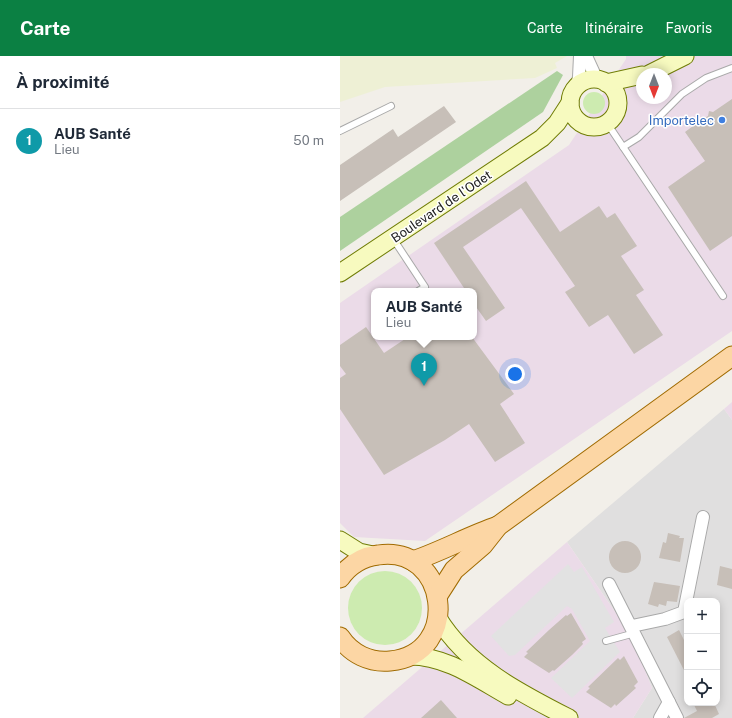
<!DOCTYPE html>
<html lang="fr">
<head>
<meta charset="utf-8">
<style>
  :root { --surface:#fff; --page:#f2f2f3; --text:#1f2937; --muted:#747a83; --line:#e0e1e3; --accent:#0b8043 }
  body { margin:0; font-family:"Public Sans",sans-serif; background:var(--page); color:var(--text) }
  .controls { position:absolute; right:12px; bottom:12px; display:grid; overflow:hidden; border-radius:8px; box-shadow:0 2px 10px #0003 }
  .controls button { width:36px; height:36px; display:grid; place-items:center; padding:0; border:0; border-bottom:1px solid var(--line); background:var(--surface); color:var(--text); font:20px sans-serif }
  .compass { position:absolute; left:296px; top:12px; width:36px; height:36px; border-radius:50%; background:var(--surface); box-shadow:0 2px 10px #0003; rotate:180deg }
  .you { position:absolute; left:175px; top:318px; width:14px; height:14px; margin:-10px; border:3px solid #fff; border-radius:50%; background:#1a73e8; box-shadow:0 0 0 6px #1a73e833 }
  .badge { display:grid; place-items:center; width:26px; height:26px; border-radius:50%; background:var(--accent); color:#fff; font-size:13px; font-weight:700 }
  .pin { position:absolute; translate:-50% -33px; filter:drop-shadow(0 1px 2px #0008) }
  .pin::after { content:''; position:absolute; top:21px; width:14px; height:12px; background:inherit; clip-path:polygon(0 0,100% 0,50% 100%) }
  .popup { position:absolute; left:31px; top:232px; width:106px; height:52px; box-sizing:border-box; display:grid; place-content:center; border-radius:8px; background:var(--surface); filter:drop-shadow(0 1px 3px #0005); font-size:13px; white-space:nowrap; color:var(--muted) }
  .popup b { font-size:15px; color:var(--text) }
  .popup::after { content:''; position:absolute; left:50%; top:100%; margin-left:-8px; border:8px solid transparent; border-top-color:var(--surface) }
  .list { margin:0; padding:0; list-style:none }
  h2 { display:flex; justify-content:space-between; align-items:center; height:52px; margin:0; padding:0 16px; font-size:17px }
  h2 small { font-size:13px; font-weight:400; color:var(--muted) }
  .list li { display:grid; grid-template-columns:26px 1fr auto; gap:12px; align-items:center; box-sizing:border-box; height:64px; padding:0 16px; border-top:1px solid var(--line) }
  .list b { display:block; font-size:15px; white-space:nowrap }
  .list p { margin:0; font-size:13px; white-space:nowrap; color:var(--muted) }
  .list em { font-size:13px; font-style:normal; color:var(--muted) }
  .icon { flex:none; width:22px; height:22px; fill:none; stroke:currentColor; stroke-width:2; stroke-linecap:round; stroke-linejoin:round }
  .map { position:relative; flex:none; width:392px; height:662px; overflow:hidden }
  header { display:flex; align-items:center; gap:24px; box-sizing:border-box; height:56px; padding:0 20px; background:var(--accent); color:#fff }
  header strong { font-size:19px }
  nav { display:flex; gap:22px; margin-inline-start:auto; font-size:14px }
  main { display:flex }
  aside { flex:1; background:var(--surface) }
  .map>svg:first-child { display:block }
</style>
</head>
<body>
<header>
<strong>Carte</strong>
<nav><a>Carte</a><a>Itinéraire</a><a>Favoris</a></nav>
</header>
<main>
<aside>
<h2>À proximité<small></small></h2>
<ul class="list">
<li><span class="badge" style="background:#0f9aa8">1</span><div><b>AUB Santé</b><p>Lieu</p></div><em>50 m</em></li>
</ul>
</aside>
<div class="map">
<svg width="392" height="662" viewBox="0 0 392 662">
  <rect width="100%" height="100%" fill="#f2efe9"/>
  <path fill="#e0dfdf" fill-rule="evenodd" d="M 384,353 L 392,364 L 392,662 L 293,662 L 312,632 L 291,579 L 227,486 ZM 347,545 L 377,545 L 377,647 L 347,647 Z"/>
  <g fill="#ebdbe8" fill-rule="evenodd">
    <path d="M 286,0 L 392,0 L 392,275 L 85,485 L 14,481 L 0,467 L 0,247 L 229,89 L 286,3 ZM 302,18 L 326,18 L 326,42 L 302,42 ZM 34,235 L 134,235 L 134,281 L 34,281 Z"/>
    <path d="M 392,346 L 392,364 L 384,353 Z"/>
    <path d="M 227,486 L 291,579 L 312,632 L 293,662 L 23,662 Z"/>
  </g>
  <path fill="#eef0d5" d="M 0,0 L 227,0 L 215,7 L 217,12 L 195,22 L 45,31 L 0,46 Z"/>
  <g fill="#cdebb0">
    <circle cx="254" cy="47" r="11"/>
    <circle cx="45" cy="552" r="37"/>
  </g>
  <path fill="#add19e" d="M 217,15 L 223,19 L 203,56 L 0,195 L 0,161 Z"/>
  <path fill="#e2e2e2" d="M 228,508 L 234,516 L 242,511 L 274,566 L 265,572 L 280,596 L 232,642 L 211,622 L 250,585 L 232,553 L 227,550 L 175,599 L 169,600 L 151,580 Z"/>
  <g fill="#c7bfb8">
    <path d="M 392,43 L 392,180 L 370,195 L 328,131 L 365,105 L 345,76 L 353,70 L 354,66 L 358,66 L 368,60 L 369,55 L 373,56 Z"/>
    <path d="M 104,50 L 116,66 L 0,145 L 0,109 L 53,73 L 58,81 Z"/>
    <path d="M 186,125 L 220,176 L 259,150 L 267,162 L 275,157 L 297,190 L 281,200 L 304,234 L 296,239 L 323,279 L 294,298 L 268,259 L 249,271 L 225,236 L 235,230 L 181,152 L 123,191 L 165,252 L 146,265 L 134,248 L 134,235 L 126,235 L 94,187 Z"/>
    <path d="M 26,271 L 44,297 L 68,281 L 132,281 L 174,338 L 160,348 L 185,387 L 155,406 L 129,368 L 105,384 L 44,419 L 0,353 L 0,322 L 6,318 L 0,310 L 0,289 Z"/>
    <path d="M 328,477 L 340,480 L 339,482 L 344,482 L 340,506 L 319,502 L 323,486 L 326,487 Z"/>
    <circle cx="285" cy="501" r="16"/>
    <path d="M 380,510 L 392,513 L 392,533 L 377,529 Z"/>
    <path d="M 314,526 L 340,530 L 337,546 L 327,545 L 326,550 L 319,548 L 318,551 L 308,548 Z"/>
    <path d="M 231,557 L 246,583 L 242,586 L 243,588 L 232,599 L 214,615 L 213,614 L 209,617 L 184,601 L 188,597 L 186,596 L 209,574 L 226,559 L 227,560 Z"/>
    <path d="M 339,574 L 347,590 L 347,620 L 327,581 Z"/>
    <path d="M 284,600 L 298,626 L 294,630 L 296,632 L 276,650 L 275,648 L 271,652 L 246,636 L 250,632 L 248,631 L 278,602 L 280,604 Z"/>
    <path d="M 101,644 L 117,662 L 81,662 Z"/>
    <path d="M 353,647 L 374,647 L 379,658 L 372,662 L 344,662 L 357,655 Z"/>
  </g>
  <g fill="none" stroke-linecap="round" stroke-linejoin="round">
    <g stroke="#a9a9a9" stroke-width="8">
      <g id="lane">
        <path d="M 267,67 L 383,240"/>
        <path d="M 0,75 L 51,50"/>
        <path d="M 283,91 L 299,81 L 342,38 L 366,22 L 392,12"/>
        <path d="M 54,184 L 85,231 L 78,235"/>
        <path d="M 266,585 L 295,577"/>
      </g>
    </g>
    <g stroke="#a9a9a9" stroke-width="14">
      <g id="street">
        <path d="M 246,0 L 257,24"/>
        <path d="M 236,32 L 239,21 L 240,0"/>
        <path d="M 269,528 L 337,662"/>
        <path d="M 292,570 L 325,563 L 344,556 L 363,461"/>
        <path d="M 320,662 L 329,646"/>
      </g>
    </g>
    <g stroke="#707d05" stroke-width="19">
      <g id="secondary">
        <path d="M 309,18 L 345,0"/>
        <circle cx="254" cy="47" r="24"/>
        <path d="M 266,27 L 302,19"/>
        <path d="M 0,217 L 202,82 L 217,67 L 230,47"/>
        <path d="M 0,484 L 19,496 L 33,499"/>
        <path d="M 98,562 C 127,610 180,637 229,662"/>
        <path d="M 70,600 C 106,600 136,622 168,640"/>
      </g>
    </g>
    <g stroke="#a06b00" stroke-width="21">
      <g id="primary">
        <path d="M 73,505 C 102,495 129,480 158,470"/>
        <path d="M 0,522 C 9,509 22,501 38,499 C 108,488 123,598 50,605 C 30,607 11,598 0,581"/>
        <path d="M 98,539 L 114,514 L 143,489 L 158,470 L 392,300"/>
      </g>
    </g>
    <use href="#lane" stroke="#fff" stroke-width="6"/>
    <use href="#street" stroke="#fff" stroke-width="12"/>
    <use href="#secondary" stroke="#f7fabf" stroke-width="17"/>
    <use href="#primary" stroke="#fcd6a4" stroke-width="19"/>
  </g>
  <circle fill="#3f7fe0" stroke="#fff" stroke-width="1.5" cx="382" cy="64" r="4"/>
  <g text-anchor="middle" stroke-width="3" stroke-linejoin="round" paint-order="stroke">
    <g font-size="13" fill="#366cbe" stroke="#fff" text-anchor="end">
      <text x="374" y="69">Importelec</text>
    </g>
    <g font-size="13" fill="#222" stroke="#fff">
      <text transform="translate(101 150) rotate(-34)" y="5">Boulevard de l'Odet</text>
    </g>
  </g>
</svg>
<div class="controls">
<button>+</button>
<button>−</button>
<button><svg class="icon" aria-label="locate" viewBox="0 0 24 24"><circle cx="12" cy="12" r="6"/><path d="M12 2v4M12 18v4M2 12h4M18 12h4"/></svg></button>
</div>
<svg class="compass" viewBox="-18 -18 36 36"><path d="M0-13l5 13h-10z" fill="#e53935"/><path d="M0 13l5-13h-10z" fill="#747a83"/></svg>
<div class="you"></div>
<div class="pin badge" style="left:84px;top:330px;background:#0f9aa8">1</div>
<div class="popup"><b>AUB Santé</b>Lieu</div>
</div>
</main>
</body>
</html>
